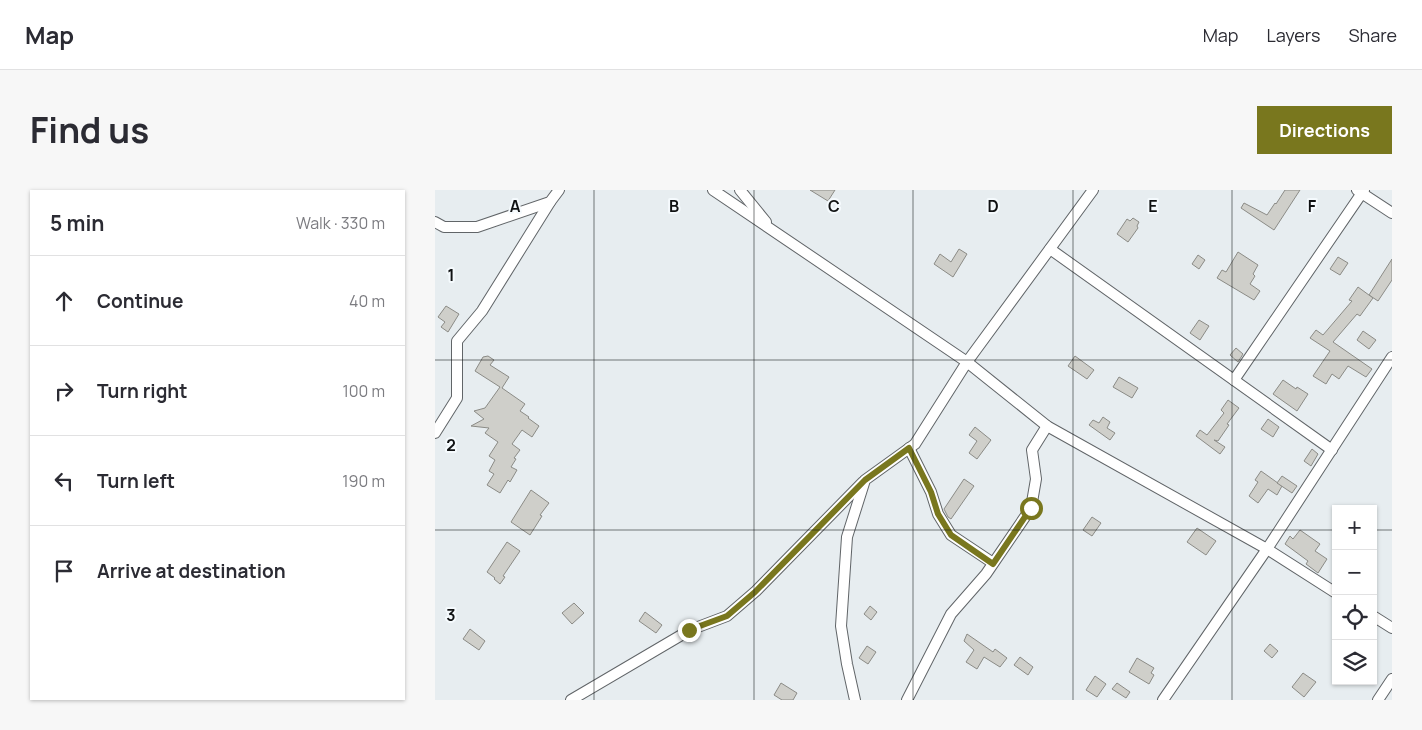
<!DOCTYPE html>
<html lang="en">
<head>
<meta charset="utf-8">
<style>
  :root { --surface:#fff; --page:#f7f7f7; --text:#2b2b33; --muted:#7c7c81; --line:#e1e1e2; --accent:#79771e }
  body { margin:0; font-family:Manrope,sans-serif; background:var(--page); color:var(--text) }
  .controls { position:absolute; right:15px; bottom:15px; display:grid; overflow:hidden; border-radius:0px; box-shadow:0 1px 4px #0004 }
  .controls button { width:45px; height:45px; display:grid; place-items:center; padding:0; border:0; border-bottom:1px solid var(--line); background:var(--surface); color:var(--text); font:25px sans-serif }
  .stop { position:absolute; width:15px; height:15px; margin:-11px; border:4px solid #79771e; border-radius:50%; background:#fff }
  .stop.end { background:#79771e; border-color:#fff; box-shadow:0 1px 5px #0008 }
  .list { margin:0; padding:0; list-style:none }
  h2 { display:flex; justify-content:space-between; align-items:center; height:65px; margin:0; padding:0 20px; font-size:21px }
  h2 small { font-size:16px; font-weight:400; color:var(--muted) }
  .list li { display:grid; grid-template-columns:32px 1fr auto; gap:15px; align-items:center; box-sizing:border-box; height:90px; padding:0 20px; border-top:1px solid var(--line) }
  .list b { display:block; font-size:19px; white-space:nowrap }
  .list em { font-size:16px; font-style:normal; color:var(--muted) }
  .icon { flex:none; width:28px; height:28px; fill:none; stroke:currentColor; stroke-width:2; stroke-linecap:round; stroke-linejoin:round }
  .map { position:relative; flex:none; width:957px; height:510px; overflow:hidden; border-radius:0px }
  header { display:flex; align-items:center; gap:30px; box-sizing:border-box; height:70px; padding:0 25px; background:var(--surface); border-bottom:1px solid var(--line) }
  header strong { font-size:24px }
  nav { display:flex; gap:28px; margin-inline-start:auto; font-size:18px }
  .intro { display:flex; align-items:center; justify-content:space-between; box-sizing:border-box; height:120px; padding:0 30px }
  h1 { margin:0; font-size:35px }
  .button { padding:12px 22px; border-radius:0px; background:var(--accent); color:#fff; font-size:18px; font-weight:700 }
  main { display:flex; gap:30px; padding:0 30px }
  aside { flex:1; background:var(--surface); border-radius:0px; box-shadow:0 1px 4px #0004 }
  .map>svg:first-child { display:block }
</style>
</head>
<body>
<header>
<strong>Map</strong>
<nav><a>Map</a><a>Layers</a><a>Share</a></nav>
</header>
<div class="intro"><h1>Find us</h1><a class="button">Directions</a></div>
<main>
<aside>
<h2>5 min<small>Walk · 330 m</small></h2>
<ul class="list">
<li><svg class="icon" aria-label="ahead" viewBox="0 0 24 24"><path d="M12 20V5M6 11l6-6 6 6"/></svg><div><b>Continue</b></div><em>40 m</em></li>
<li><svg class="icon" aria-label="right" viewBox="0 0 24 24"><path d="M7 20v-9h11M14 6l5 5-5 5"/></svg><div><b>Turn right</b></div><em>100 m</em></li>
<li><svg class="icon" aria-label="left" viewBox="0 0 24 24"><path d="M17 20v-9H6M10 6l-5 5 5 5"/></svg><div><b>Turn left</b></div><em>190 m</em></li>
<li><svg class="icon" aria-label="arrive" viewBox="0 0 24 24"><path d="M6 21V4h12l-3 4 3 4H6"/></svg><div><b>Arrive at destination</b></div></li>
</ul>
</aside>
<div class="map">
<svg width="957" height="510" viewBox="0 0 957 510">
  <rect width="100%" height="100%" fill="#e7edf0"/>
  <g fill="#cfcfca" stroke="#8b8b86">
    <path d="M 375,0 L 400,0 L 393,11 Z"/>
    <path d="M 850,0 L 865,0 L 839,40 L 806,18 L 809,13 L 832,25 L 840,13 L 841,14 Z"/>
    <path d="M 698,28 L 704,32 L 702,36 L 703,38 L 693,52 L 682,44 L 692,29 L 695,31 Z"/>
    <path d="M 524,59 L 532,64 L 518,87 L 499,74 L 505,64 L 516,72 Z"/>
    <path d="M 803,62 L 823,75 L 818,84 L 820,86 L 815,94 L 825,101 L 819,110 L 782,88 L 787,80 L 791,82 Z"/>
    <path d="M 763,65 L 770,70 L 764,79 L 757,74 Z"/>
    <path d="M 903,67 L 913,73 L 905,85 L 895,79 Z"/>
    <path d="M 957,69 L 957,90 L 943,111 L 934,105 Z"/>
    <path d="M 923,97 L 938,108 L 925,126 L 922,124 L 898,152 L 937,179 L 931,187 L 913,176 L 904,189 L 897,184 L 891,194 L 878,186 L 895,161 L 875,148 L 881,140 L 888,145 L 917,111 L 914,110 Z"/>
    <path d="M 11,116 L 24,124 L 13,142 L 6,137 L 10,132 L 3,127 Z"/>
    <path d="M 764,130 L 774,136 L 765,150 L 755,143 Z"/>
    <path d="M 928,141 L 941,150 L 934,159 L 922,150 Z"/>
    <path d="M 801,158 L 808,164 L 803,172 L 795,165 Z"/>
    <path d="M 53,166 L 59,170 L 55,175 L 74,187 L 67,198 L 90,214 L 85,221 L 94,227 L 93,228 L 104,236 L 97,247 L 87,240 L 77,254 L 85,260 L 79,268 L 81,269 L 76,277 L 82,280 L 75,292 L 73,290 L 65,303 L 52,295 L 59,284 L 54,281 L 60,270 L 54,266 L 63,252 L 50,243 L 54,238 L 36,236 L 49,229 L 39,221 L 50,218 L 65,197 L 40,181 L 48,167 Z"/>
    <path d="M 640,166 L 659,180 L 652,189 L 633,176 Z"/>
    <path d="M 684,187 L 703,198 L 697,208 L 678,197 Z"/>
    <path d="M 848,190 L 861,199 L 862,197 L 873,204 L 862,221 L 838,204 Z"/>
    <path d="M 793,210 L 804,218 L 792,234 L 794,235 L 783,251 L 779,250 L 790,257 L 785,264 L 761,246 L 765,240 L 772,245 L 789,223 L 786,220 Z"/>
    <path d="M 668,227 L 675,232 L 672,238 L 680,243 L 675,250 L 654,235 L 658,230 L 664,233 Z"/>
    <path d="M 833,229 L 844,237 L 838,247 L 826,239 Z"/>
    <path d="M 540,237 L 556,250 L 542,269 L 534,263 L 542,251 L 534,245 Z"/>
    <path d="M 877,259 L 883,264 L 876,276 L 869,271 Z"/>
    <path d="M 826,281 L 847,296 L 842,305 L 833,299 L 823,313 L 814,306 L 823,292 L 820,290 Z"/>
    <path d="M 847,286 L 862,296 L 857,303 L 842,293 Z"/>
    <path d="M 529,289 L 539,296 L 516,329 L 513,327 L 509,319 Z"/>
    <path d="M 96,300 L 114,313 L 105,325 L 107,326 L 95,345 L 76,332 Z"/>
    <path d="M 657,327 L 666,333 L 657,346 L 648,340 Z"/>
    <path d="M 762,338 L 781,351 L 771,365 L 752,352 Z"/>
    <path d="M 865,340 L 885,354 L 880,361 L 892,369 L 883,383 L 871,374 L 873,371 L 850,354 L 855,346 L 858,349 Z"/>
    <path d="M 72,352 L 85,361 L 68,386 L 70,387 L 65,394 L 59,389 L 60,388 L 52,382 Z"/>
    <path d="M 139,413 L 149,423 L 137,434 L 127,423 Z"/>
    <path d="M 435,416 L 442,422 L 436,430 L 429,424 Z"/>
    <path d="M 210,422 L 227,435 L 221,443 L 204,431 Z"/>
    <path d="M 35,439 L 50,451 L 44,460 L 28,449 Z"/>
    <path d="M 532,444 L 558,462 L 560,459 L 572,468 L 565,477 L 549,467 L 542,479 L 531,472 L 539,460 L 529,451 Z"/>
    <path d="M 835,454 L 843,461 L 837,468 L 829,461 Z"/>
    <path d="M 432,456 L 441,462 L 433,474 L 424,468 Z"/>
    <path d="M 585,467 L 598,477 L 593,485 L 579,475 Z"/>
    <path d="M 702,468 L 719,478 L 716,483 L 719,485 L 714,494 L 694,482 Z"/>
    <path d="M 868,483 L 881,492 L 869,507 L 857,497 Z"/>
    <path d="M 660,486 L 671,494 L 662,507 L 651,500 Z"/>
    <path d="M 346,493 L 362,503 L 358,510 L 347,510 L 339,505 Z"/>
    <path d="M 682,493 L 695,502 L 691,508 L 677,499 Z"/>
  </g>
  <g fill="none" stroke-linecap="round" stroke-linejoin="round">
    <g stroke="#616568" stroke-width="12">
      <g id="street">
        <path d="M 278,0 L 532,172 L 612,236 L 832,359 L 901,403"/>
        <path d="M 305,0 L 331,32"/>
        <path d="M 922,0 L 957,23"/>
        <path d="M 0,32 L 9,37 L 42,37 L 115,12 L 124,0"/>
        <path d="M 615,59 L 897,260"/>
        <path d="M 799,190 L 929,0"/>
        <path d="M 0,243 L 22,208 L 22,151 L 47,121 L 115,12"/>
        <path d="M 474,258 L 496,302 L 503,324 L 516,345 L 558,373"/>
        <path d="M 938,426 L 957,438"/>
        <path d="M 136,510 L 255,440 L 292,426 L 321,401 L 428,292"/>
        <path d="M 420,510 L 412,474 L 406,436 L 412,347 L 430,290 L 480,254 L 532,172 L 658,0"/>
        <path d="M 472,510 L 516,424 L 551,384 L 596,318 L 601,289 L 597,260 L 612,236"/>
        <path d="M 728,510 L 832,359 L 957,167"/>
        <path d="M 943,510 L 957,489"/>
      </g>
    </g>
    <use href="#street" stroke="#fff" stroke-width="10"/>
  </g>
  <g fill="none" stroke-linecap="round" stroke-linejoin="round">
    <path stroke="#79771e" stroke-width="6" d="M 254,440 L 292,426 L 320,402 L 430,290 L 474,258 L 496,302 L 503,324 L 516,345 L 558,374 L 596,318"/>
  </g>
  <path fill="none" stroke="#101213" stroke-width="1" stroke-opacity="0.55" d="M 159,0 L 159,510M 319,0 L 319,510M 478,0 L 478,510M 638,0 L 638,510M 797,0 L 797,510M 0,170 L 957,170M 0,340 L 901,340M 938,340 L 957,340"/>
  <g font-size="16" text-anchor="middle" font-weight="bold" fill="#101213" stroke="#f5fafd" stroke-width="4" stroke-linejoin="round" paint-order="stroke">
    <text x="80" y="22">A</text>
    <text x="239" y="22">B</text>
    <text x="399" y="22">C</text>
    <text x="558" y="22">D</text>
    <text x="718" y="22">E</text>
    <text x="877" y="22">F</text>
    <text x="16" y="91">1</text>
    <text x="16" y="261">2</text>
    <text x="16" y="431">3</text>
  </g>
</svg>
<div class="controls">
<button>+</button>
<button>−</button>
<button><svg class="icon" aria-label="locate" viewBox="0 0 24 24"><circle cx="12" cy="12" r="6"/><path d="M12 2v4M12 18v4M2 12h4M18 12h4"/></svg></button>
<button><svg class="icon" aria-label="layers" viewBox="0 0 24 24"><path d="M12 4l9 5-9 5-9-5zM3 14l9 5 9-5"/></svg></button>
</div>
<div class="stop" style="left:596px;top:318px"></div>
<div class="stop end" style="left:254px;top:440px"></div>
</div>
</main>
</body>
</html>
